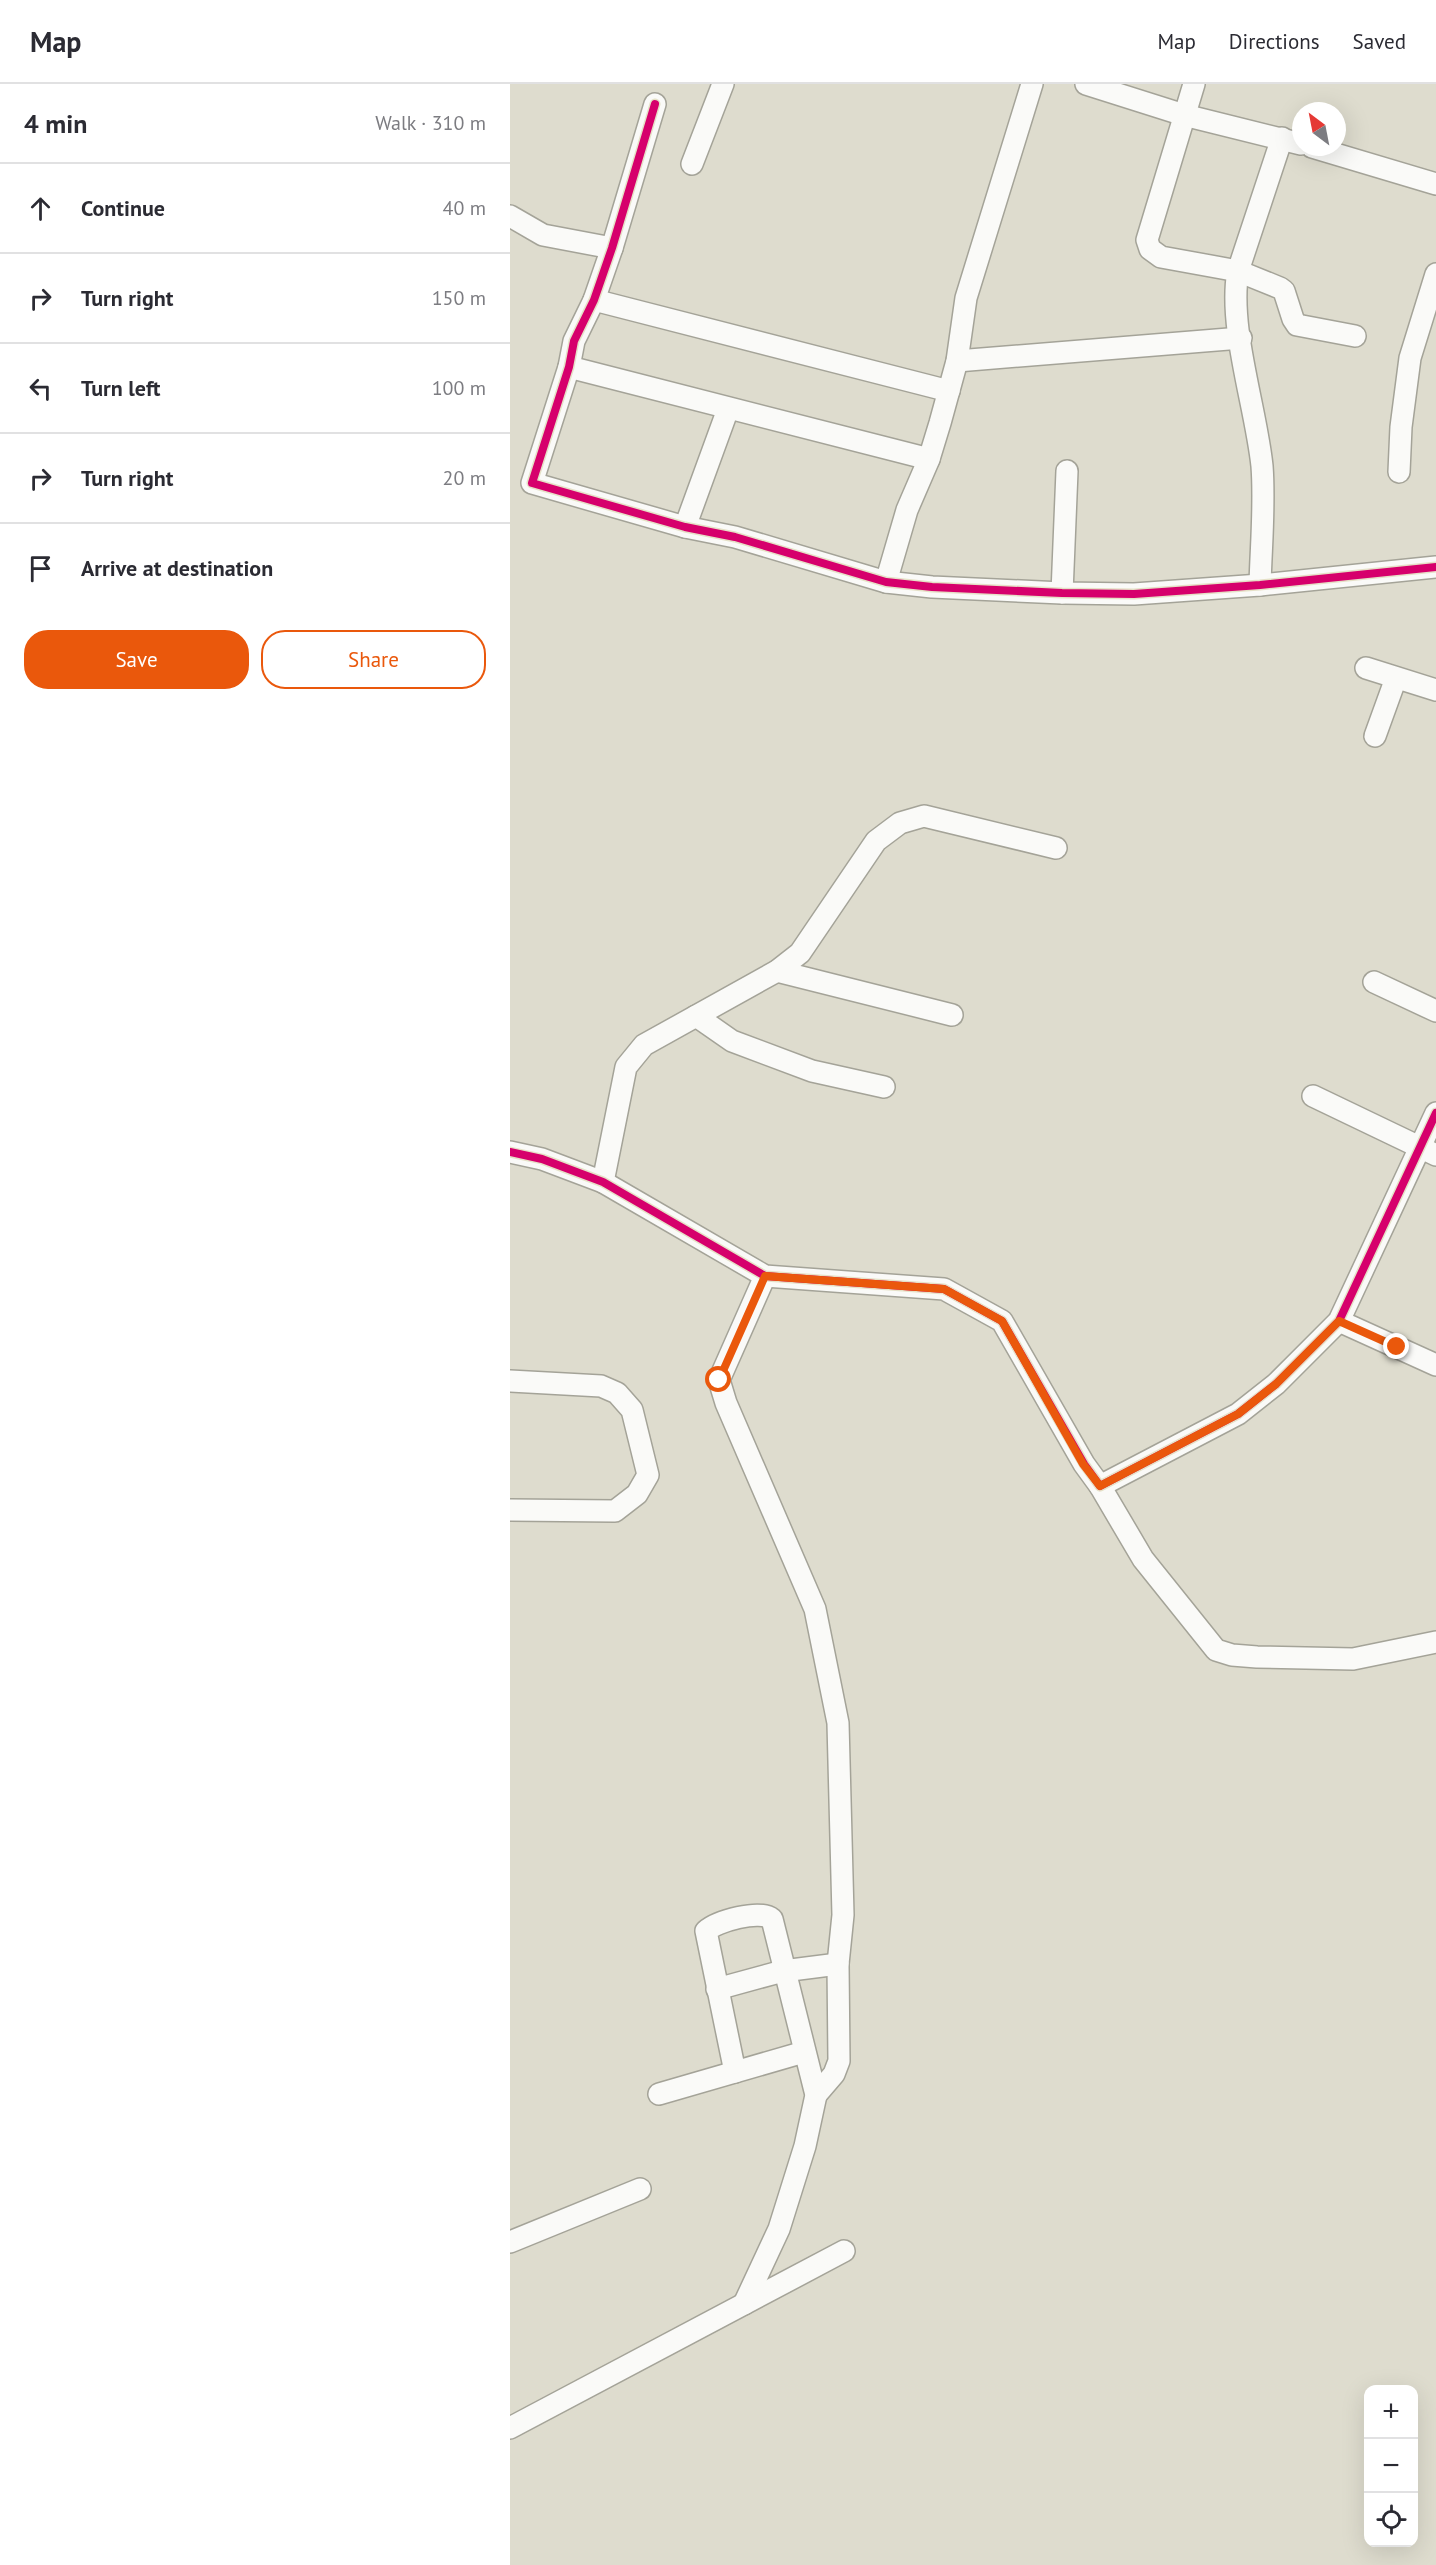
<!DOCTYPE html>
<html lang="en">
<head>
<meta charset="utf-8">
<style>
  :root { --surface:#fff; --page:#f7f7f7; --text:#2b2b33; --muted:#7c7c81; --line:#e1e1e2; --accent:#ea580c }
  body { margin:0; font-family:"PT Sans",sans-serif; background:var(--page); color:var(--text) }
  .controls { position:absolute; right:18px; bottom:18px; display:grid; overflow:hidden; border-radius:12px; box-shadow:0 6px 24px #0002 }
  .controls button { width:54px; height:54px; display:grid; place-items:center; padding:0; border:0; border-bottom:2px solid var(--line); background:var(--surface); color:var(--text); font:30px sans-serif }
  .compass { position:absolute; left:782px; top:18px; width:54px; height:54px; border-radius:50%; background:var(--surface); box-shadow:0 6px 24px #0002; rotate:328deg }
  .stop { position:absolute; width:18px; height:18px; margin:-14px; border:4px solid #ea580c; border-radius:50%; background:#fff }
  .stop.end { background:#ea580c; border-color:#fff; box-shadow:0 2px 6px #0008 }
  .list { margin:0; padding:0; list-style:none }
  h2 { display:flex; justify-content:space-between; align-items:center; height:78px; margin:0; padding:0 24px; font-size:26px }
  h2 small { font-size:20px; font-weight:400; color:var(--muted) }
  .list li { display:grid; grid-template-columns:39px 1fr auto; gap:18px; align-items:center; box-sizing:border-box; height:90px; padding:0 24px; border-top:2px solid var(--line) }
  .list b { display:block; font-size:22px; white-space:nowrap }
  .list em { font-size:20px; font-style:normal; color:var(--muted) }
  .actions { display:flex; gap:12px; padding:18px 24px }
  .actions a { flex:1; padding:14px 0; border:2px solid var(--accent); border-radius:24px; text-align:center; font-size:21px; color:var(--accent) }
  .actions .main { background:var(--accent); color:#fff }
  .icon { flex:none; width:33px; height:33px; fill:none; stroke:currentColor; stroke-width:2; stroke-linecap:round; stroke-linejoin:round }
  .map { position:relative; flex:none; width:926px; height:2481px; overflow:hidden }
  header { display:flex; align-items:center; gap:36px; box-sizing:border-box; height:84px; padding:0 30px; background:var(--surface); border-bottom:2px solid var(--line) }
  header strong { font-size:28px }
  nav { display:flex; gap:33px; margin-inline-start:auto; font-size:21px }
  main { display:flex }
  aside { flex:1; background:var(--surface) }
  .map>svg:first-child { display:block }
</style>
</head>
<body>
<header>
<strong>Map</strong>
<nav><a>Map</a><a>Directions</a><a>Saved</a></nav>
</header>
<main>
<aside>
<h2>4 min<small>Walk · 310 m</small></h2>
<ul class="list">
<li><svg class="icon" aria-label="ahead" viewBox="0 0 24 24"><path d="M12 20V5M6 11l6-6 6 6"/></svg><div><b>Continue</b></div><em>40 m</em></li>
<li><svg class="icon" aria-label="right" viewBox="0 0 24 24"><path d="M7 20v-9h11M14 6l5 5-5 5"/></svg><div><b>Turn right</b></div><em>150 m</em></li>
<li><svg class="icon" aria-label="left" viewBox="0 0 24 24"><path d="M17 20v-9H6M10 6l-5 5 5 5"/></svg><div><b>Turn left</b></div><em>100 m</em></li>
<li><svg class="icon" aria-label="right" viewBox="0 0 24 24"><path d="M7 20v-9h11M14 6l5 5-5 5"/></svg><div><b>Turn right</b></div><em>20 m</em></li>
<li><svg class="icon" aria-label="arrive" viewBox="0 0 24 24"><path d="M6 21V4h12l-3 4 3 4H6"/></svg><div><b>Arrive at destination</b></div></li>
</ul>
<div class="actions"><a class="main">Save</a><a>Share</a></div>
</aside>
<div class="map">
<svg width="926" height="2481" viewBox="0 0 926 2481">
  <rect width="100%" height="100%" fill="#dedcce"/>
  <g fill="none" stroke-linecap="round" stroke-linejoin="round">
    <g stroke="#a4a398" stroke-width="24">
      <g id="minor">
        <path d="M 576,0 L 674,31 L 791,60"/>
        <path d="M 684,0 L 637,156 L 640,165 L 651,173 L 728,187 L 770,204 L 774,207 L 783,235 L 787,241 L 845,252"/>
        <path d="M 145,20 L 102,164 L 84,216 L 64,257 L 59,283 L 22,399 L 175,443 L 225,453 L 376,498 L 422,503 L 552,509 L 624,510 L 750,501 L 926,483"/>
        <path d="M 802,63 L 926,100"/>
        <path d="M 182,80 L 213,0"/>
        <path d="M 0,132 L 33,151 L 102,164"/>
        <path d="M 84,216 L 439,307"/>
        <path d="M 447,277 L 731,254"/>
        <path d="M 59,283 L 419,375"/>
        <path d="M 889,388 L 891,343 L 900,274 L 926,190"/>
        <path d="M 175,443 L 218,325"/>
        <path d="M 376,498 L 397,426 L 419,375 L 430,339 L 447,277 L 456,214 L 522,0"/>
        <path d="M 750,501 C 751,462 755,421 752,382 C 746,323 718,243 728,187 L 772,54"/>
        <path d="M 552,509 L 557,387"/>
        <path d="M 856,584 L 926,606"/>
        <path d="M 865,652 L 886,594"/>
        <path d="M 267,887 L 442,931"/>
        <path d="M 864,898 L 926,927"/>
        <path d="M 186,932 L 222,957 L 302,987 L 374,1003"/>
        <path d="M 803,1012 L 926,1071"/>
        <path d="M 0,1068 L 32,1075 L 93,1098 L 255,1192 L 434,1205 L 492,1237 L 574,1380 L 590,1402 L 728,1330 L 766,1300 L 829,1237 L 926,1029"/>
        <path d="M 93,1098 L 116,983 L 134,961 L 267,887 L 290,869 L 366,757 L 390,739 L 414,732 L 546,764"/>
        <path d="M 255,1192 L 209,1296 L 216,1319 L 305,1525 L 328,1639 L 333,1831 L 328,1880 L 329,1977 L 324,1990 L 306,2011"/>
        <path d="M 829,1237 L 926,1281"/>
        <path d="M 0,1297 L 91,1302 L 107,1309 L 122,1326 L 138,1391 L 127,1410 L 105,1427 L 0,1426"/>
        <path d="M 590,1402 L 633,1475 L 706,1566 L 722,1571 L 747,1573 L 843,1575 L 926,1558"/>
        <path d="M 207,1905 L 273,1887 L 328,1880"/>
        <path d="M 225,1988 L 196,1847 C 207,1837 250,1825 262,1835 L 306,2011 L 295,2062 L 269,2145 L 234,2220"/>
        <path d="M 149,2010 L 294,1968"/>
        <path d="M 0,2158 L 130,2105"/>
        <path d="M 0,2344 L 334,2167"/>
      </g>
    </g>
    <use href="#minor" stroke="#fafaf8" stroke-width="21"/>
    <g stroke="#e5e1c7" stroke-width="11">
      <g id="cycleway">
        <path d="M 145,20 L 102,164 L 84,216 L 64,257 L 59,283 L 22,399 L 175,443 L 225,453 L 376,498 L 422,503 L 552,509 L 624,510 L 750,501 L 926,483"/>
        <path d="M 0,1068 L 32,1075 L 93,1098 L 255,1192 L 434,1205 L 492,1237 L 574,1380 L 590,1402 L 728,1330 L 766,1300 L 829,1237 L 926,1029"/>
      </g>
    </g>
    <use href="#cycleway" stroke="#d6006c" stroke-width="8"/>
  </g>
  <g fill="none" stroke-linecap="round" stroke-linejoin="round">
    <path stroke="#ea580c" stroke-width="8" d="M 209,1296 L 255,1192 L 434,1205 L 492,1237 L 573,1380 L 590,1402 L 728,1330 L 766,1300 L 829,1237 L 887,1263"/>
  </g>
</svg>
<div class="controls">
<button>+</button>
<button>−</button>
<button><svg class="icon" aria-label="locate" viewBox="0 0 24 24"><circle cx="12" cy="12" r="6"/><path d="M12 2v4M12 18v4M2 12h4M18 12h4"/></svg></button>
</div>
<svg class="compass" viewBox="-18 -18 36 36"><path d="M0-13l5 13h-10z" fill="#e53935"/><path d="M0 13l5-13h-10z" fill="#7c7c81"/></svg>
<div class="stop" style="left:209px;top:1296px"></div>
<div class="stop end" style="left:887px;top:1263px"></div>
</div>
</main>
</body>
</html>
